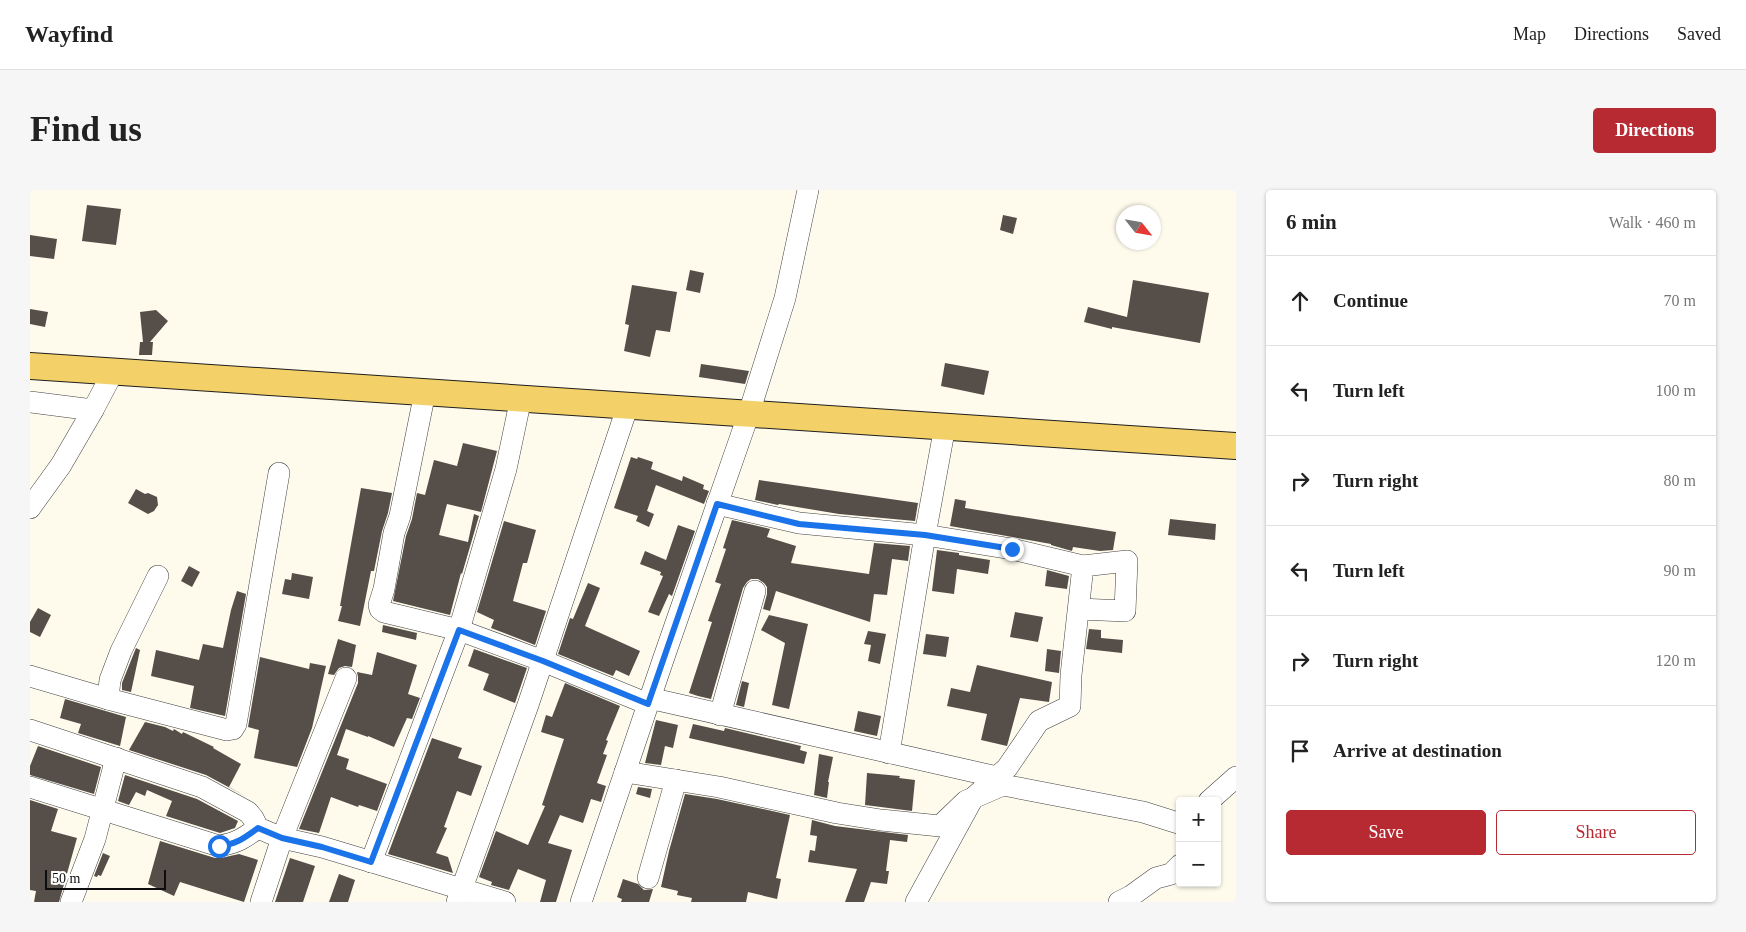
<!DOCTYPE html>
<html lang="en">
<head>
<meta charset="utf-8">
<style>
  :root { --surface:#fff; --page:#f6f6f6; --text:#222; --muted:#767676; --line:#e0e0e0; --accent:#b72a32 }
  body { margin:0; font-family:Georgia,serif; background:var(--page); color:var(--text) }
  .controls { position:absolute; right:15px; bottom:15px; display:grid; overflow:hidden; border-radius:5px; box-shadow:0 1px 4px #0004 }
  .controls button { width:45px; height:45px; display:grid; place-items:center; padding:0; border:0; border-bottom:1px solid var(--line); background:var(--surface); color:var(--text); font:25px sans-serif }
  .compass { position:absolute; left:1086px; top:15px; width:45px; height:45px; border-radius:50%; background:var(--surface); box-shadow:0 1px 4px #0004; rotate:121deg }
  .scale { position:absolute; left:15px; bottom:12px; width:121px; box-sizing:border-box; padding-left:5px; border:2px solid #0d0d0d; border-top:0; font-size:14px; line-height:18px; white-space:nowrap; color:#0d0d0d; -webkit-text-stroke:4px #fff; paint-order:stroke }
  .stop { position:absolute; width:15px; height:15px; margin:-11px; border:4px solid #1a73e8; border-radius:50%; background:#fff }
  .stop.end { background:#1a73e8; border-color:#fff; box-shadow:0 1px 5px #0008 }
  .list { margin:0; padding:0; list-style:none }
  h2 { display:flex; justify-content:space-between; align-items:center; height:65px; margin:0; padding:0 20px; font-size:21px }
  h2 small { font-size:16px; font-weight:400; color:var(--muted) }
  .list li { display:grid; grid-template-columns:32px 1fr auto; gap:15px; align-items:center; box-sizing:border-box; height:90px; padding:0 20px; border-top:1px solid var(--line) }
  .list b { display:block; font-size:19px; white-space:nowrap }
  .list em { font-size:16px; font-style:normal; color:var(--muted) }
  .actions { display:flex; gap:10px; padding:15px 20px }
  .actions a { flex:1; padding:11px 0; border:1px solid var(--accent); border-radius:5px; text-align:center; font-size:18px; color:var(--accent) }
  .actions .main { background:var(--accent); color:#fff }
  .icon { flex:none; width:28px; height:28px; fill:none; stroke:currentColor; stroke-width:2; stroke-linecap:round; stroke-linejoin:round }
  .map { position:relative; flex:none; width:1206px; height:712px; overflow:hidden; border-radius:5px }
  header { display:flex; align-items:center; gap:30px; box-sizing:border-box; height:70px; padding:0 25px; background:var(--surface); border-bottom:1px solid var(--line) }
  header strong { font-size:24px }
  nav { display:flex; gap:28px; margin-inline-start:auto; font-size:18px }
  .intro { display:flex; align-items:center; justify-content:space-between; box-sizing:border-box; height:120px; padding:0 30px }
  h1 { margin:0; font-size:35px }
  .button { padding:12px 22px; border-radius:5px; background:var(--accent); color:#fff; font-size:18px; font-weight:700 }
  main { display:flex; gap:30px; padding:0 30px }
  aside { flex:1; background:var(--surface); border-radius:5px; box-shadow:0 1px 4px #0004 }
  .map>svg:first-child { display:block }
</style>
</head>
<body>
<header>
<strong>Wayfind</strong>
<nav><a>Map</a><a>Directions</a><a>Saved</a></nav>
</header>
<div class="intro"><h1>Find us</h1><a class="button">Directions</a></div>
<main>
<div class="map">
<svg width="1206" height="712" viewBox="0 0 1206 712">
  <rect width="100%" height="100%" fill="#fefbed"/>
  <g fill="#554e49">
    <path d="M 57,15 L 91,19 L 86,55 L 52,51 Z"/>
    <path d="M 973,25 L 987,28 L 983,44 L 970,40 Z"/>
    <path d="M 0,45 L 27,49 L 24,69 L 0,66 Z"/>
    <path d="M 660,80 L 674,83 L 670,103 L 656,100 Z"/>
    <path d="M 1103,90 L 1179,103 L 1170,153 L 1082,137 L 1082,139 L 1054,132 L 1058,117 L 1097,127 Z"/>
    <path d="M 602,95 L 647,102 L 640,142 L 626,140 L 620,167 L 594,161 L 599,135 L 595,134 Z"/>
    <path d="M 0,119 L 18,122 L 15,137 L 0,134 Z"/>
    <path d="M 126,120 L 138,131 L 120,152 L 123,152 L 122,165 L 109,165 L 110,152 L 113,152 L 110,122 Z"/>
    <path d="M 915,173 L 959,181 L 954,205 L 911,196 Z"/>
    <path d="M 671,174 L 719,181 L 715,194 L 669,187 Z"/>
    <path d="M 433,253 L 467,261 L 451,322 L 417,314 L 409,345 L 438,352 L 444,324 L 449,326 L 432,384 L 431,383 L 420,425 L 363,411 L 376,346 L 382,329 L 387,303 L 395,305 L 404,270 L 427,276 Z"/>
    <path d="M 601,267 L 607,269 L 608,267 L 623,272 L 621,279 L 652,291 L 653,286 L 674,295 L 673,299 L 679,301 L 674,314 L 626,295 L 617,321 L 624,324 L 619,337 L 606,331 L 608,326 L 584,318 Z"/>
    <path d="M 729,290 L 888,313 L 885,331 L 809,324 L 749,314 L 748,315 L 725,310 Z"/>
    <path d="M 331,298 L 362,303 L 358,323 L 352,341 L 344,381 L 341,381 L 330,436 L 308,431 L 312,416 L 310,416 Z"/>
    <path d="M 106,299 L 115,304 L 118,303 L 127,307 L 128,315 L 124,321 L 118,324 L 98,313 Z"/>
    <path d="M 925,309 L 936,311 L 935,318 L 1086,342 L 1083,360 L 1070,361 L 1043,357 L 1042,361 L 1021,355 L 1021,354 L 920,336 Z"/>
    <path d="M 1140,329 L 1186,334 L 1185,350 L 1138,345 Z"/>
    <path d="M 702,330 L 740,339 L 737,347 L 766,356 L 761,373 L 839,384 L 844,353 L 880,356 L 878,371 L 862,369 L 857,405 L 844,404 L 840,432 L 746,401 L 740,421 L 733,419 L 737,404 L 737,397 L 734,393 L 728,389 L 721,389 L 717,392 L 713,398 L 681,509 L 668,506 L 659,503 L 682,432 L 678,431 L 691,394 L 685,392 L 696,359 L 693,358 Z"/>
    <path d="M 474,331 L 506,340 L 497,373 L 493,373 L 483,411 L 516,421 L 505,455 L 461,438 L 464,430 L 447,422 Z"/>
    <path d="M 648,335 L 665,341 L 642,406 L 639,404 L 629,426 L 618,422 L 633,386 L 630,385 L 631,382 L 610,374 L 615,361 L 636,370 Z"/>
    <path d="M 907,360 L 929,363 L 929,365 L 960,370 L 958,384 L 927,379 L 924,404 L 902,401 Z"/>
    <path d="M 159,376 L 170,382 L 162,397 L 151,391 Z"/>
    <path d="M 1017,380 L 1039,386 L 1037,399 L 1015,396 Z"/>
    <path d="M 262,383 L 283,387 L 279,409 L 252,404 L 255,389 L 261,390 Z"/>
    <path d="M 558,393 L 570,398 L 555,436 L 610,461 L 599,486 L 586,480 L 583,486 L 528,464 L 540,428 L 543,429 Z"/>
    <path d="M 207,401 L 216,404 L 195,526 L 160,518 L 164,496 L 121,486 L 126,460 L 169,470 L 173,454 L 193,458 L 201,420 Z"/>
    <path d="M 8,418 L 21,425 L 10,447 L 0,442 L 0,432 Z"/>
    <path d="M 985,422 L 1013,427 L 1008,452 L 980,447 Z"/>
    <path d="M 739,425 L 778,434 L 759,519 L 742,515 L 755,453 L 731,440 Z"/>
    <path d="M 353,435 L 387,443 L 386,450 L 352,442 Z"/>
    <path d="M 1059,439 L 1071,440 L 1071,448 L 1093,450 L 1092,463 L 1056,459 Z"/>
    <path d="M 838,441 L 856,444 L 850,474 L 838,471 L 841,455 L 834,454 Z"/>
    <path d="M 896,444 L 919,447 L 916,467 L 893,464 Z"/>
    <path d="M 308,449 L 326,455 L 322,477 L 315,476 L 309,478 L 304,485 L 298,484 Z"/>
    <path d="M 106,458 L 110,460 L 101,502 L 92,500 L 92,493 Z"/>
    <path d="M 444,459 L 497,478 L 485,513 L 453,500 L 459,484 L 438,476 Z"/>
    <path d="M 1017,459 L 1031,461 L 1029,483 L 1015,481 Z"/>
    <path d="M 347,462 L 387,475 L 378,504 L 390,508 L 382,529 L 377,528 L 364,557 L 338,546 L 338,547 L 316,539 L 307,565 L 319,569 L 316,579 L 357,594 L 347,621 L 329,615 L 328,617 L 301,607 L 289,643 L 269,639 L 328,493 L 328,487 L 327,482 L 342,485 Z"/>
    <path d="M 230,467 L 279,479 L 280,473 L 296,476 L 282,538 L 267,577 L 224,568 L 229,540 L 218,537 Z"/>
    <path d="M 947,475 L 1022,492 L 1019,512 L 990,508 L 977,556 L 951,550 L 957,524 L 917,516 L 921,498 L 940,502 Z"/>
    <path d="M 712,491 L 719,493 L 714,517 L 706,515 Z"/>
    <path d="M 535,493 L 590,516 L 576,550 L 578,551 L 573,564 L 577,565 L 567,593 L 576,596 L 571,612 L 561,609 L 553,633 L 530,625 L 518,653 L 542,660 L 526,712 L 510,712 L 516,690 L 488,679 L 479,700 L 461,695 L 462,692 L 449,687 L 466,641 L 498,655 L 515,616 L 512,615 L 534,549 L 511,542 L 516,525 L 522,527 Z"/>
    <path d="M 35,509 L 96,527 L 90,556 L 48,543 L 51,534 L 30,528 Z"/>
    <path d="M 828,521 L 851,526 L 847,546 L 824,541 Z"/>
    <path d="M 626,530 L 648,535 L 643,558 L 635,556 L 631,575 L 615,573 Z"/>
    <path d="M 115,532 L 135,537 L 143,541 L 144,539 L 152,544 L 153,542 L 184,557 L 183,558 L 211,574 L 199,597 L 217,607 L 176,585 L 99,560 Z"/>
    <path d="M 663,534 L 694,541 L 695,538 L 771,556 L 770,560 L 777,562 L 774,574 L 659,548 Z"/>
    <path d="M 402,548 L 432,558 L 428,568 L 452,576 L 441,606 L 427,601 L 414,637 L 417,638 L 406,663 L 418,667 L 423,683 L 358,664 Z"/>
    <path d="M 8,556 L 71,577 L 64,604 L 0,585 L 0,576 Z"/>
    <path d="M 789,564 L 803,567 L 798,592 L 799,592 L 797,608 L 784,605 Z"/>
    <path d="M 837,583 L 870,586 L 869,588 L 885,590 L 882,621 L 835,615 Z"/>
    <path d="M 95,585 L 167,609 L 208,631 L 205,638 L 190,643 L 136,626 L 142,611 L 117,600 L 115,606 L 106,602 L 99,615 L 88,611 Z"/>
    <path d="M 608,597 L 622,599 L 620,608 L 606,604 Z"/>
    <path d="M 655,604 L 687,609 L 760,625 L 746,688 L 751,689 L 747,709 L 718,702 L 716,712 L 661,712 L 662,708 L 647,705 L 648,701 L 631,697 L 639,661 Z"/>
    <path d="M 0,610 L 28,619 L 21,641 L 47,648 L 29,712 L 4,712 L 6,701 L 0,700 Z"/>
    <path d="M 782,630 L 805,636 L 878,645 L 877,652 L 860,650 L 856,681 L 859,681 L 857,694 L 841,692 L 834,712 L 815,712 L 827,679 L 778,672 L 780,660 L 785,661 L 787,646 L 780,645 Z"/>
    <path d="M 130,651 L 185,668 L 191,668 L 209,664 L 228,670 L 214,712 L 150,692 L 144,706 L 118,694 Z"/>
    <path d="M 73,663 L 80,666 L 71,686 L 68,685 L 67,687 L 64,686 Z"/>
    <path d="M 260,668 L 285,676 L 273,712 L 245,712 Z"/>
    <path d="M 309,684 L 325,690 L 318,712 L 299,712 Z"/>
    <path d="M 593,689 L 608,694 L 614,700 L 623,699 L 619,712 L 591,712 L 592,709 L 587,707 Z"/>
  </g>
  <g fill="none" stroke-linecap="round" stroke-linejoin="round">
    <g stroke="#404040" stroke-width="22">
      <g id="minor">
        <path d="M 395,202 L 370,326 L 364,343 L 354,399 L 349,415 L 350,419 L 354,422 L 429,440 L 513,471 L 618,514"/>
        <path d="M 0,212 L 63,220"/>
        <path d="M 915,236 L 895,345 L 982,359 L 1053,376"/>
        <path d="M 687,314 L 769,333 L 895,345 L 859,563"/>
        <path d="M 0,318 L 31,275 L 63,220 L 83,182"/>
        <path d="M 0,486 L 78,509 L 197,540 L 203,539 L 206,534 L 249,283"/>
        <path d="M 619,508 L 967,587"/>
        <path d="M 78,509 L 80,490 L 91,461 L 128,386"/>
        <path d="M 690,525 L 725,401"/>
        <path d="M 0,540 L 172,597 L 218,622 L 223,628 L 228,638 L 252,648 L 292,657 L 475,712"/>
        <path d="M 595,582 L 689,597 L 807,623 L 851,630 L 910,636 L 936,611 L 973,595 L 1113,622 L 1148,633"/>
        <path d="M 0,597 L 189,656 C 207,653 214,648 228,638"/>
        <path d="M 1179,611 L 1206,587"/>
        <path d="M 341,672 L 429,440 L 476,279 L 491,208"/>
        <path d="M 618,688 L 646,590"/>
        <path d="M 41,712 L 65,649 L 86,568"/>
        <path d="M 231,712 L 252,648 L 316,488"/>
        <path d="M 427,712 L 498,515 L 598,215"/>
        <path d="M 551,712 L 633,470 L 719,223 L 755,108 L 778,0"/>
        <path d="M 886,712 L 943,608 L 977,578 L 1009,531 L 1040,516 L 1041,485 L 1053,376 L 1097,371 L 1095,421 L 1049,419"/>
        <path d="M 1089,712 L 1101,706 L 1126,688 L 1141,684 L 1150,675"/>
      </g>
    </g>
    <g stroke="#1e1e1e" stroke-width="28">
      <path id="major" d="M 0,176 L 1206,256"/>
    </g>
    <use href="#minor" stroke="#fff" stroke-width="21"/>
    <use href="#major" stroke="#f3d168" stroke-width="26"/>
  </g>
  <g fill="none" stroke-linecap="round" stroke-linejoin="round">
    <path stroke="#1a73e8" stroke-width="6" d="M 189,656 C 207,654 214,648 228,638 L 252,648 L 292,657 L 341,672 L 429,440 L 513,471 L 618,514 L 687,314 L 769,334 L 895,345 L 982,359"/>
  </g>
</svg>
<div class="controls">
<button>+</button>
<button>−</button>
</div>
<svg class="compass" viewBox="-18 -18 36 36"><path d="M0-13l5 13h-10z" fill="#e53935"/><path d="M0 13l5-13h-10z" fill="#767676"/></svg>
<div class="scale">50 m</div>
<div class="stop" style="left:189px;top:656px"></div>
<div class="stop end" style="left:982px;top:359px"></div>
</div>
<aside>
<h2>6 min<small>Walk · 460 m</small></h2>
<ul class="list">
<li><svg class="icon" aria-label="ahead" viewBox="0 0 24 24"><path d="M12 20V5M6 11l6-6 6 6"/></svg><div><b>Continue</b></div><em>70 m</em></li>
<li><svg class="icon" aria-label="left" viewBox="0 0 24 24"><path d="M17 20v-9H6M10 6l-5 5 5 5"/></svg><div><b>Turn left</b></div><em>100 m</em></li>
<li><svg class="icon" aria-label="right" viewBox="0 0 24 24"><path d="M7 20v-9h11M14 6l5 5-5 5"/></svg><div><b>Turn right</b></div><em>80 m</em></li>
<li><svg class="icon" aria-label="left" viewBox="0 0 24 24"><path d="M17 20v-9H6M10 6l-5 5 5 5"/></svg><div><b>Turn left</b></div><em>90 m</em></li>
<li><svg class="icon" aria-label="right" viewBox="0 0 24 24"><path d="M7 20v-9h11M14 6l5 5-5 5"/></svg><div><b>Turn right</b></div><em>120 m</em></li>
<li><svg class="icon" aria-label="arrive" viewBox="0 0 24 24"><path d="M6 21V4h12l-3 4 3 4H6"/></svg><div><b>Arrive at destination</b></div></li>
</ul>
<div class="actions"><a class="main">Save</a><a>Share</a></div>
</aside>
</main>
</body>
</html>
